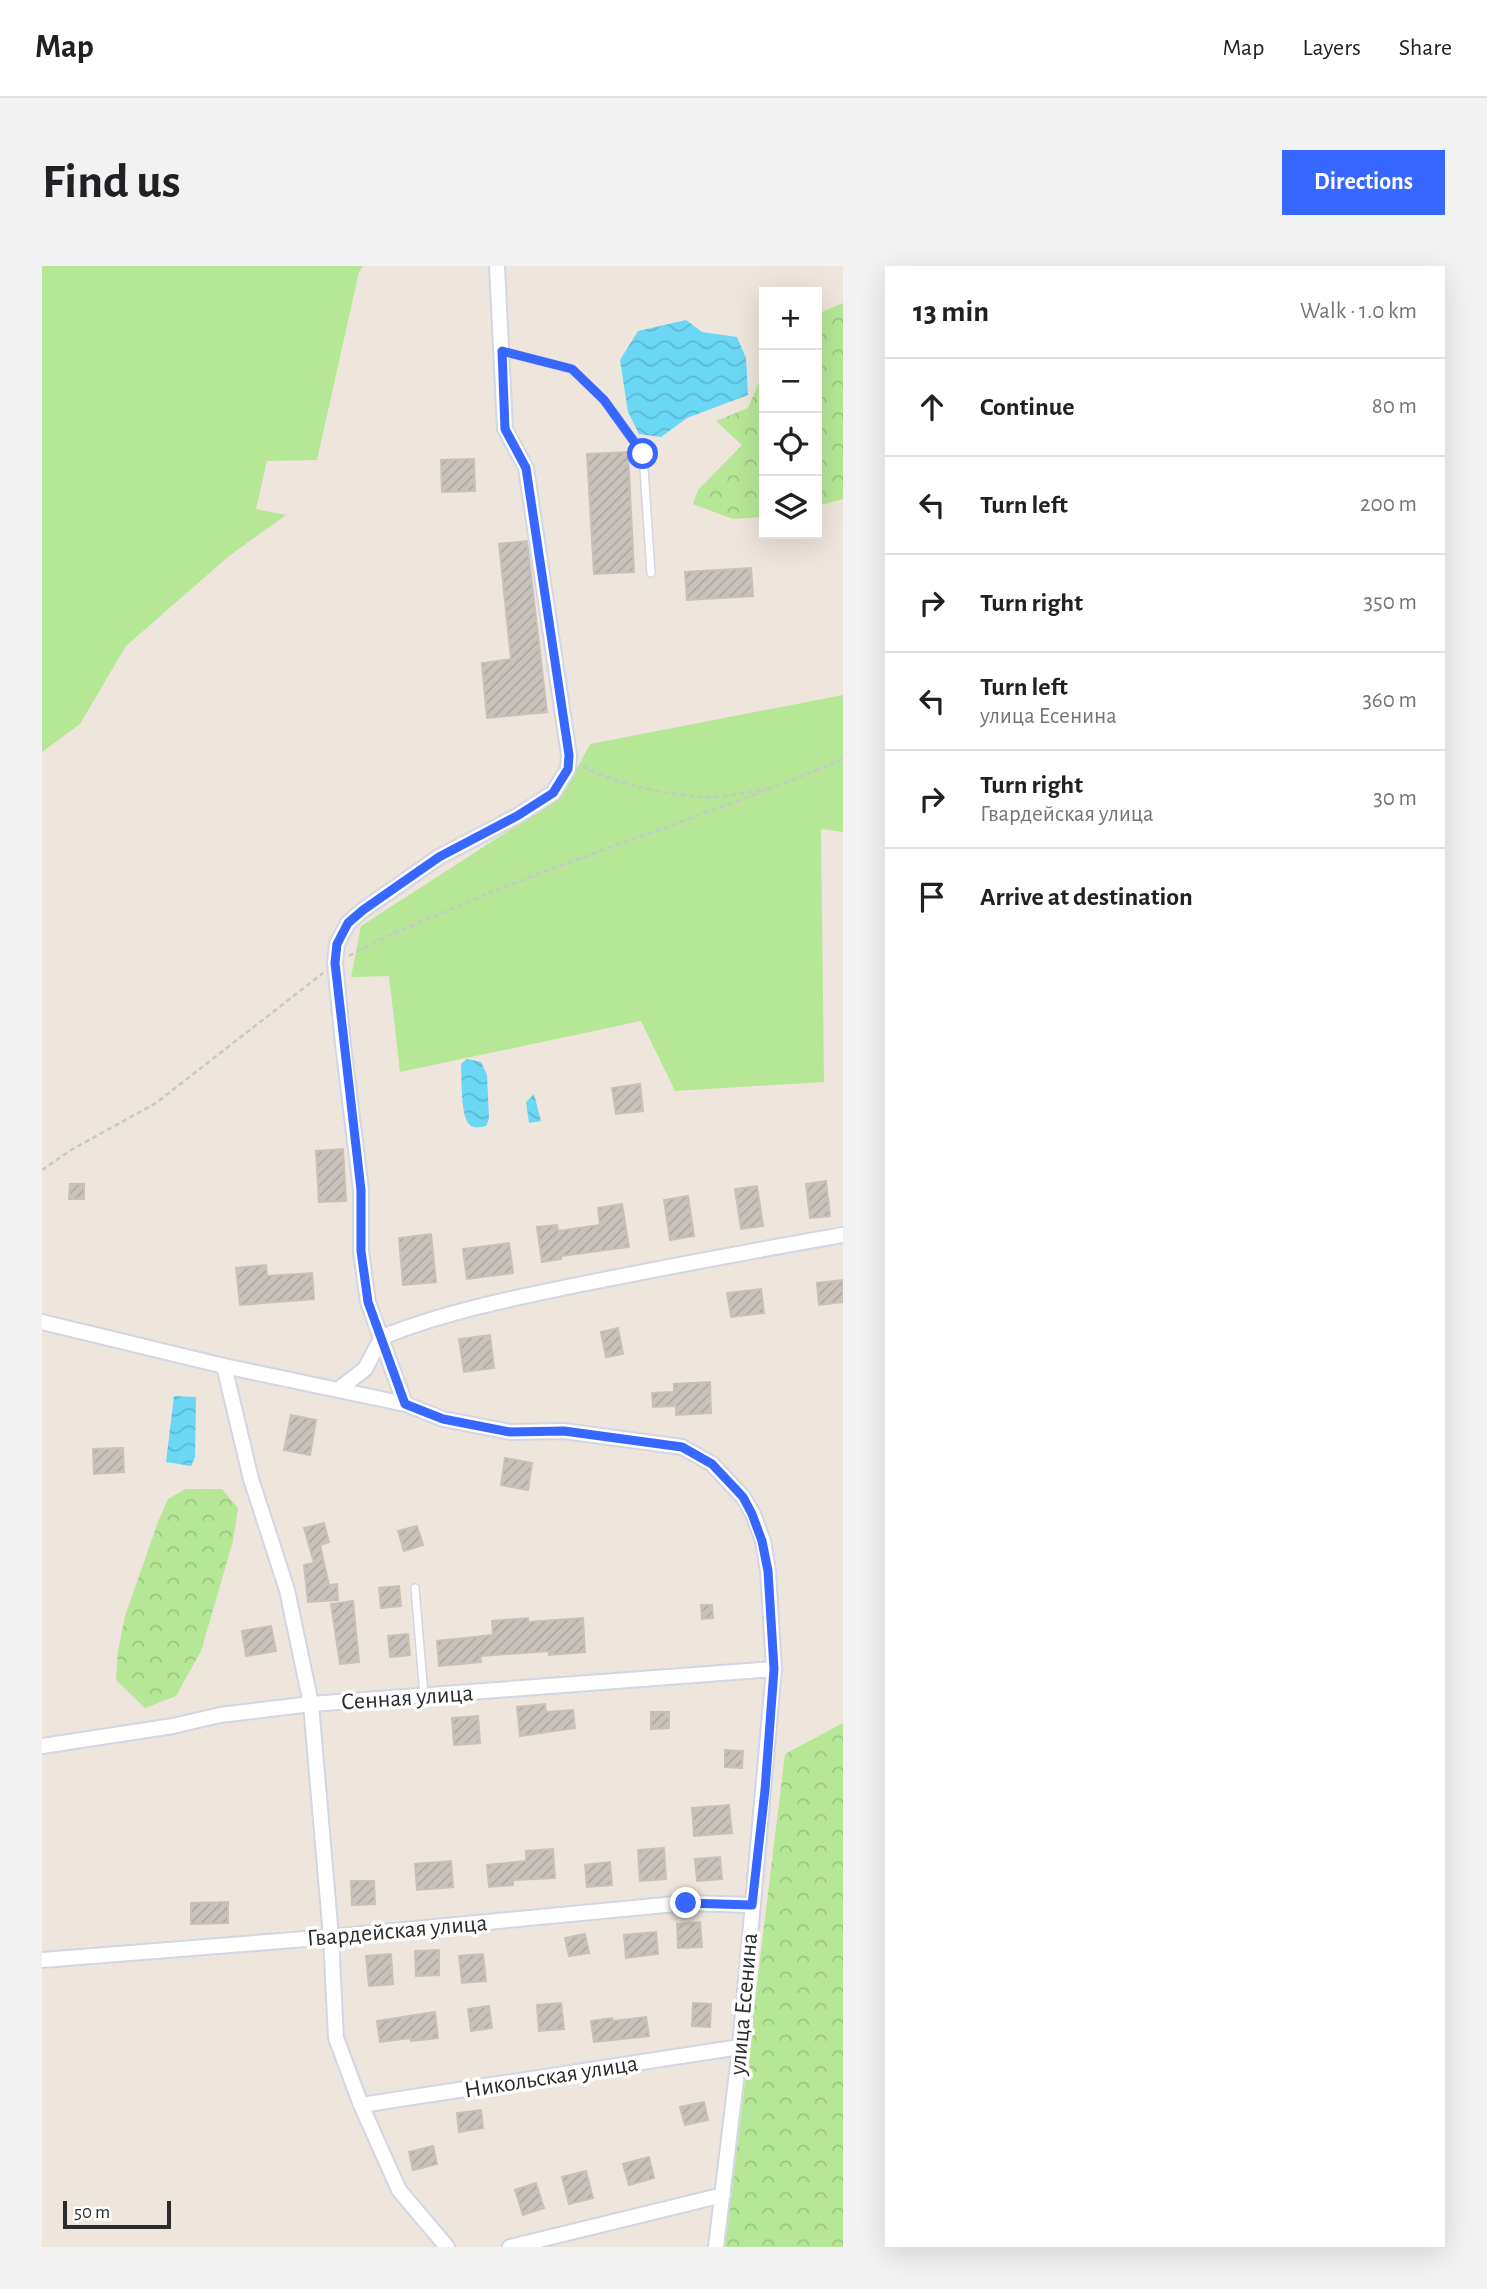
<!DOCTYPE html>
<html lang="en">
<head>
<meta charset="utf-8">
<style>
  :root { --surface:#fff; --page:#f2f2f2; --text:#202124; --muted:#757577; --line:#e0e0e0; --accent:#3867ff }
  body { margin:0; font-family:"Alegreya Sans",sans-serif; background:var(--page); color:var(--text) }
  .controls { position:absolute; right:21px; top:21px; display:grid; overflow:hidden; border-radius:0px; box-shadow:0 7px 28px #0002 }
  .controls button { width:63px; height:63px; display:grid; place-items:center; padding:0; border:0; border-bottom:2px solid var(--line); background:var(--surface); color:var(--text); font:35px sans-serif }
  .scale { position:absolute; left:21px; bottom:18px; width:108px; box-sizing:border-box; padding-left:7px; border:4px solid #2b2b2b; border-top:0; font-size:19px; line-height:24px; white-space:nowrap; color:#2b2b2b; -webkit-text-stroke:5px #fff; paint-order:stroke }
  .stop { position:absolute; width:21px; height:21px; margin:-16px; border:5px solid #3867ff; border-radius:50%; background:#fff }
  .stop.end { background:#3867ff; border-color:#fff; box-shadow:0 2px 7px #0008 }
  .list { margin:0; padding:0; list-style:none }
  h2 { display:flex; justify-content:space-between; align-items:center; height:91px; margin:0; padding:0 28px; font-size:30px }
  h2 small { font-size:23px; font-weight:400; color:var(--muted) }
  .list li { display:grid; grid-template-columns:46px 1fr auto; gap:21px; align-items:center; box-sizing:border-box; height:98px; padding:0 28px; border-top:2px solid var(--line) }
  .list b { display:block; font-size:26px; white-space:nowrap }
  .list p { margin:0; font-size:23px; white-space:nowrap; color:var(--muted) }
  .list em { font-size:23px; font-style:normal; color:var(--muted) }
  .icon { flex:none; width:38px; height:38px; fill:none; stroke:currentColor; stroke-width:2; stroke-linecap:round; stroke-linejoin:round }
  .map { position:relative; flex:none; width:801px; height:1981px; overflow:hidden; border-radius:0px }
  header { display:flex; align-items:center; gap:42px; box-sizing:border-box; height:98px; padding:0 35px; background:var(--surface); border-bottom:2px solid var(--line) }
  header strong { font-size:33px }
  nav { display:flex; gap:38px; margin-inline-start:auto; font-size:24px }
  .intro { display:flex; align-items:center; justify-content:space-between; box-sizing:border-box; height:168px; padding:0 42px }
  h1 { margin:0; font-size:49px }
  .button { padding:18px 32px; border-radius:0px; background:var(--accent); color:#fff; font-size:24px; font-weight:700 }
  main { display:flex; gap:42px; padding:0 42px }
  aside { flex:1; background:var(--surface); border-radius:0px; box-shadow:0 7px 28px #0002 }
  .map>svg:first-child { display:block }
</style>
</head>
<body>
<header>
<strong>Map</strong>
<nav><a>Map</a><a>Layers</a><a>Share</a></nav>
</header>
<div class="intro"><h1>Find us</h1><a class="button">Directions</a></div>
<main>
<div class="map">
<svg width="801" height="1981" viewBox="0 0 801 1981">
  <defs>
    <pattern id="forest-crowns" width="20" height="18" patternUnits="userSpaceOnUse" patternTransform="scale(1.75)"><rect width="20" height="18" fill="#b6e796"/><path d="M2 6a3 3 0 1 1 6 0M12 15a3 3 0 1 1 6 0" fill="none" stroke="#9dc681"/></pattern>
    <pattern id="water-waves" width="16" height="10" patternUnits="userSpaceOnUse" patternTransform="scale(1.75)"><rect width="16" height="10" fill="#6ad7f5"/><path d="M0 5q4-4 8 0t8 0" fill="none" stroke="#5cb9d2"/></pattern>
    <pattern id="building-hatch" width="6" height="6" patternUnits="userSpaceOnUse" patternTransform="scale(1.75)"><rect width="6" height="6" fill="#c9c2bc"/><path d="M-1 1l2-2M0 6l6-6M5 7l2-2" fill="none" stroke="#ada7a2"/></pattern>
  </defs>
  <rect width="100%" height="100%" fill="#eee5dc"/>
  <g fill="#b6e796">
    <path d="M 0,0 L 321,0 L 317,6 L 275,194 L 225,195 L 214,243 L 244,249 L 187,290 L 84,380 L 38,458 L 0,486 Z"/>
    <path d="M 801,429 L 801,566 L 779,563 L 782,816 L 633,825 L 599,755 L 358,806 L 347,710 L 309,711 L 319,660 L 520,530 L 548,478 Z"/>
  </g>
  <g fill="url(#forest-crowns)">
    <path d="M 801,37 L 801,233 L 775,240 L 775,48 Z"/>
    <path d="M 722,104 L 722,251 L 691,253 L 651,238 L 656,224 L 700,179 L 674,155 L 706,142 Z"/>
    <path d="M 144,1223 L 180,1223 L 196,1242 L 191,1275 L 159,1385 L 134,1430 L 103,1442 L 74,1414 L 76,1385 L 83,1350 L 116,1256 L 126,1233 Z"/>
    <path d="M 801,1457 L 801,1981 L 683,1981 L 743,1488 Z"/>
  </g>
  <g fill="url(#water-waves)">
    <path d="M 644,54 L 660,66 L 695,71 L 704,92 L 706,129 L 645,152 L 619,171 L 597,168 L 586,146 L 578,94 L 596,65 Z"/>
    <path d="M 425,793 L 439,796 L 445,809 L 447,853 L 444,860 C 439,861 432,863 428,859 C 418,851 420,811 419,798 Z"/>
    <path d="M 492,828 L 499,855 L 487,857 L 484,836 Z"/>
    <path d="M 132,1130 L 154,1131 L 153,1191 L 149,1200 L 124,1196 Z"/>
  </g>
  <g fill="url(#building-hatch)" stroke="#c9c1b6" stroke-width="2">
    <path d="M 586,186 L 592,306 L 552,308 L 545,188 Z"/>
    <path d="M 432,193 L 433,225 L 400,226 L 399,194 Z"/>
    <path d="M 485,275 L 505,446 L 445,452 L 440,397 L 469,393 L 457,278 Z"/>
    <path d="M 709,302 L 711,330 L 645,334 L 643,306 Z"/>
    <path d="M 598,818 L 601,845 L 574,848 L 570,822 Z"/>
    <path d="M 301,883 L 304,935 L 277,936 L 274,885 Z"/>
    <path d="M 784,915 L 788,950 L 768,952 L 764,918 Z"/>
    <path d="M 28,918 L 42,918 L 42,933 L 27,933 Z"/>
    <path d="M 715,920 L 721,960 L 699,963 L 693,923 Z"/>
    <path d="M 646,930 L 652,970 L 628,974 L 622,934 Z"/>
    <path d="M 580,938 L 587,981 L 519,990 L 519,993 L 500,996 L 495,961 L 515,959 L 516,965 L 558,959 L 556,942 Z"/>
    <path d="M 389,968 L 394,1016 L 361,1019 L 357,972 Z"/>
    <path d="M 467,977 L 471,1007 L 425,1013 L 421,983 Z"/>
    <path d="M 224,999 L 225,1010 L 270,1007 L 272,1033 L 198,1039 L 194,1002 Z"/>
    <path d="M 801,1014 L 801,1036 L 777,1039 L 775,1017 Z"/>
    <path d="M 719,1023 L 722,1047 L 689,1051 L 685,1027 Z"/>
    <path d="M 576,1062 L 581,1088 L 564,1091 L 559,1066 Z"/>
    <path d="M 448,1069 L 452,1102 L 422,1106 L 417,1073 Z"/>
    <path d="M 668,1116 L 669,1147 L 634,1149 L 634,1140 L 611,1141 L 610,1127 L 632,1126 L 632,1118 Z"/>
    <path d="M 249,1149 L 274,1154 L 268,1189 L 242,1184 Z"/>
    <path d="M 81,1182 L 82,1206 L 52,1208 L 51,1183 Z"/>
    <path d="M 463,1192 L 490,1197 L 486,1224 L 459,1219 Z"/>
    <path d="M 282,1257 L 287,1276 L 278,1279 L 287,1319 L 295,1318 L 296,1334 L 266,1336 L 262,1299 L 272,1297 L 262,1262 Z"/>
    <path d="M 375,1260 L 381,1279 L 362,1285 L 356,1265 Z"/>
    <path d="M 357,1320 L 359,1340 L 339,1342 L 337,1322 Z"/>
    <path d="M 311,1335 L 317,1396 L 298,1398 L 289,1338 Z"/>
    <path d="M 659,1339 L 670,1339 L 671,1352 L 660,1353 Z"/>
    <path d="M 486,1352 L 486,1356 L 541,1352 L 543,1386 L 507,1389 L 507,1385 L 438,1390 L 439,1396 L 397,1400 L 395,1375 L 451,1369 L 450,1355 Z"/>
    <path d="M 229,1360 L 234,1385 L 204,1390 L 200,1365 Z"/>
    <path d="M 366,1368 L 368,1389 L 348,1391 L 346,1370 Z"/>
    <path d="M 503,1438 L 504,1446 L 531,1444 L 533,1462 L 478,1470 L 475,1441 Z"/>
    <path d="M 609,1446 L 627,1446 L 627,1462 L 609,1463 Z"/>
    <path d="M 436,1450 L 438,1477 L 412,1479 L 410,1452 Z"/>
    <path d="M 683,1484 L 701,1485 L 700,1502 L 683,1501 Z"/>
    <path d="M 687,1539 L 690,1567 L 652,1570 L 650,1542 Z"/>
    <path d="M 622,1582 L 624,1613 L 598,1615 L 596,1584 Z"/>
    <path d="M 511,1583 L 513,1612 L 471,1614 L 471,1619 L 447,1621 L 445,1599 L 484,1595 L 484,1585 Z"/>
    <path d="M 678,1591 L 680,1613 L 655,1615 L 653,1593 Z"/>
    <path d="M 409,1595 L 411,1621 L 375,1624 L 373,1598 Z"/>
    <path d="M 568,1596 L 570,1619 L 545,1621 L 543,1599 Z"/>
    <path d="M 309,1615 L 332,1615 L 333,1638 L 310,1639 Z"/>
    <path d="M 186,1636 L 186,1657 L 149,1658 L 149,1637 Z"/>
    <path d="M 658,1656 L 660,1681 L 636,1682 L 635,1658 Z"/>
    <path d="M 614,1666 L 616,1688 L 584,1692 L 582,1669 Z"/>
    <path d="M 543,1668 L 547,1687 L 527,1690 L 523,1672 Z"/>
    <path d="M 397,1684 L 397,1709 L 374,1710 L 373,1685 Z"/>
    <path d="M 349,1688 L 351,1718 L 327,1720 L 324,1690 Z"/>
    <path d="M 441,1688 L 444,1715 L 420,1717 L 417,1690 Z"/>
    <path d="M 519,1737 L 522,1763 L 497,1765 L 495,1739 Z"/>
    <path d="M 651,1737 L 669,1738 L 668,1761 L 650,1760 Z"/>
    <path d="M 447,1740 L 450,1762 L 429,1765 L 426,1743 Z"/>
    <path d="M 393,1746 L 396,1772 L 369,1775 L 369,1772 L 338,1776 L 335,1755 Z"/>
    <path d="M 604,1751 L 607,1770 L 552,1776 L 549,1755 L 570,1752 L 571,1755 Z"/>
    <path d="M 662,1836 L 666,1854 L 643,1859 L 638,1841 Z"/>
    <path d="M 439,1844 L 441,1862 L 417,1866 L 415,1847 Z"/>
    <path d="M 391,1880 L 395,1898 L 371,1904 L 367,1886 Z"/>
    <path d="M 607,1891 L 612,1912 L 587,1919 L 581,1898 Z"/>
    <path d="M 544,1905 L 551,1932 L 527,1938 L 520,1911 Z"/>
    <path d="M 494,1917 L 502,1942 L 481,1949 L 473,1924 Z"/>
  </g>
  <g fill="none" stroke-linecap="round" stroke-linejoin="round">
    <g stroke="#d2d6e4" stroke-width="10">
      <g id="service">
        <path d="M 460,85 L 530,103 L 562,134 L 601,188 L 609,307"/>
        <path d="M 373,1322 L 382,1429"/>
      </g>
    </g>
    <g stroke="#d2d6e4" stroke-width="18">
      <g id="minor">
        <path d="M 0,1056 L 182,1100 L 363,1138 L 401,1153 L 468,1166 L 522,1165 L 640,1181 L 670,1198 L 701,1231 L 711,1248 L 721,1275 L 726,1305 L 732,1403 L 698,1781 L 674,1981"/>
        <path d="M 182,1100 L 209,1213 L 245,1324 L 269,1438 L 289,1671 L 294,1772 L 319,1839 L 357,1924 L 405,1981"/>
        <path d="M 297,1123 L 323,1103 L 340,1071 C 405,1045 476,1031 545,1017 C 630,1000 715,984 801,969"/>
        <path d="M 363,1138 L 326,1036 L 319,985 L 319,924 L 301,778 L 293,697 L 295,678 L 306,657 L 321,644 L 397,591 L 475,550 L 511,527 L 526,503 L 527,489 L 484,202 L 463,163 L 455,0"/>
        <path d="M 0,1480 L 131,1460 L 178,1449 L 269,1438 L 732,1403"/>
        <path d="M 0,1694 L 289,1671 L 644,1637 L 711,1639"/>
        <path d="M 319,1839 L 698,1781"/>
        <path d="M 468,1981 L 681,1929"/>
      </g>
    </g>
    <g stroke="#c8c8c8" stroke-width="2.5" stroke-dasharray="5 3.5" stroke-linecap="butt">
      <path d="M 541,500 C 562,515 638,532 666,531 C 685,531 705,526 725,523"/>
      <path d="M 307,690 C 344,669 384,654 423,637 C 548,585 677,546 801,493"/>
      <path d="M 0,904 L 29,884 L 114,837 L 281,707"/>
    </g>
    <use href="#service" stroke="#fff" stroke-width="7"/>
    <use href="#minor" stroke="#fff" stroke-width="14"/>
  </g>
  <g fill="none" stroke-linecap="round" stroke-linejoin="round">
    <path stroke="#3867ff" stroke-width="9" d="M 601,188 L 562,134 L 530,103 L 460,85 L 463,163 L 484,202 L 527,489 L 526,503 L 511,527 L 475,550 L 397,591 L 321,644 L 306,657 L 295,678 L 293,697 L 319,924 L 319,985 L 326,1036 L 363,1138 L 401,1153 L 468,1166 L 522,1165 L 640,1181 L 670,1198 L 701,1231 L 710,1248 L 720,1275 L 726,1305 L 732,1403 L 723,1524 L 710,1639 L 644,1637"/>
  </g>
  <g text-anchor="middle" stroke-width="7" stroke-linejoin="round" paint-order="stroke">
    <g font-size="24" fill="#2b2b2b" stroke="#fff">
      <text transform="translate(365 1431) rotate(-4)" y="8">Сенная улица</text>
      <text transform="translate(355 1664) rotate(-5)" y="8">Гвардейская улица</text>
      <text transform="translate(701 1738) rotate(-85)" y="8">улица Есенина</text>
      <text transform="translate(509 1810) rotate(-9)" y="8">Никольская улица</text>
    </g>
  </g>
</svg>
<div class="controls">
<button>+</button>
<button>−</button>
<button><svg class="icon" aria-label="locate" viewBox="0 0 24 24"><circle cx="12" cy="12" r="6"/><path d="M12 2v4M12 18v4M2 12h4M18 12h4"/></svg></button>
<button><svg class="icon" aria-label="layers" viewBox="0 0 24 24"><path d="M12 4l9 5-9 5-9-5zM3 14l9 5 9-5"/></svg></button>
</div>
<div class="scale">50 m</div>
<div class="stop" style="left:601px;top:188px"></div>
<div class="stop end" style="left:644px;top:1637px"></div>
</div>
<aside>
<h2>13 min<small>Walk · 1.0 km</small></h2>
<ul class="list">
<li><svg class="icon" aria-label="ahead" viewBox="0 0 24 24"><path d="M12 20V5M6 11l6-6 6 6"/></svg><div><b>Continue</b></div><em>80 m</em></li>
<li><svg class="icon" aria-label="left" viewBox="0 0 24 24"><path d="M17 20v-9H6M10 6l-5 5 5 5"/></svg><div><b>Turn left</b></div><em>200 m</em></li>
<li><svg class="icon" aria-label="right" viewBox="0 0 24 24"><path d="M7 20v-9h11M14 6l5 5-5 5"/></svg><div><b>Turn right</b></div><em>350 m</em></li>
<li><svg class="icon" aria-label="left" viewBox="0 0 24 24"><path d="M17 20v-9H6M10 6l-5 5 5 5"/></svg><div><b>Turn left</b><p>улица Есенина</p></div><em>360 m</em></li>
<li><svg class="icon" aria-label="right" viewBox="0 0 24 24"><path d="M7 20v-9h11M14 6l5 5-5 5"/></svg><div><b>Turn right</b><p>Гвардейская улица</p></div><em>30 m</em></li>
<li><svg class="icon" aria-label="arrive" viewBox="0 0 24 24"><path d="M6 21V4h12l-3 4 3 4H6"/></svg><div><b>Arrive at destination</b></div></li>
</ul>
</aside>
</main>
</body>
</html>
